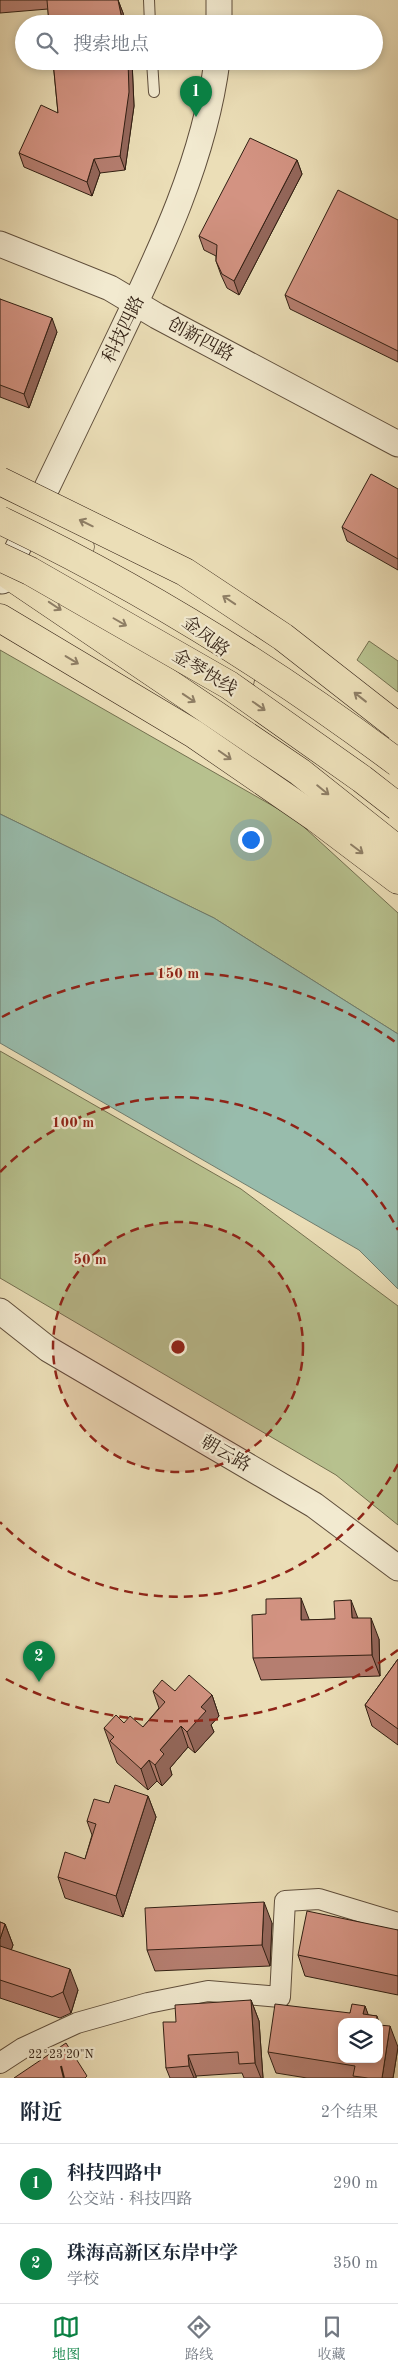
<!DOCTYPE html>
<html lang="zh">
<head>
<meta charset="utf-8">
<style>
  :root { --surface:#fff; --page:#f2f2f3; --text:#1f2937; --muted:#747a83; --line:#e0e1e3; --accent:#0b8043 }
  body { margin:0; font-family:"Old Standard TT","Noto Serif SC",serif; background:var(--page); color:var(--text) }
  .controls { position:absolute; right:15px; bottom:15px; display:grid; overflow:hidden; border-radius:10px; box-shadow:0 2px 8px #0003 }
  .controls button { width:45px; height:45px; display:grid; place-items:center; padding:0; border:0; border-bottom:1px solid var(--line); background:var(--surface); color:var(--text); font:25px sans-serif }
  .you { position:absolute; left:250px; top:839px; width:18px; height:18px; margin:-12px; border:4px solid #fff; border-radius:50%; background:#1a73e8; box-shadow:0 0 0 8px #1a73e833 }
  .badge { display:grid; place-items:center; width:32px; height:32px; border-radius:50%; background:var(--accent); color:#fff; font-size:16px; font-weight:700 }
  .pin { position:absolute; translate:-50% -41px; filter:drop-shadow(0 1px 2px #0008) }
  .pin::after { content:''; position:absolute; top:26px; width:18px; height:15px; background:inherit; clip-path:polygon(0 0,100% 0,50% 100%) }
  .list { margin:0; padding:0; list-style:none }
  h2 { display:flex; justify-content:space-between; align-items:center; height:65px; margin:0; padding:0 20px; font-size:21px }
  h2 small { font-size:16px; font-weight:400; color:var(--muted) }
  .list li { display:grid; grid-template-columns:32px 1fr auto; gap:15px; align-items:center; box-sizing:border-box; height:80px; padding:0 20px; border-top:1px solid var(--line) }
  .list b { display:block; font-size:19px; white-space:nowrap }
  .list p { margin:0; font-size:16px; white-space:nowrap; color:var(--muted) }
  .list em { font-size:16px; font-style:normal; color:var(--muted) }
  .icon { flex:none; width:28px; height:28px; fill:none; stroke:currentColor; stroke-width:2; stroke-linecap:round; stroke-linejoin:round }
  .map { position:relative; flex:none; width:398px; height:2078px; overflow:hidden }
  .search { position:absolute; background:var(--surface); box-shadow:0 2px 8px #0003; left:15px; right:15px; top:15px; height:55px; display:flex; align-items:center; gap:12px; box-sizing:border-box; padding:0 18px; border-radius:28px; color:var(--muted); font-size:19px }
  .sheet { height:225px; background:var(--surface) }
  nav { display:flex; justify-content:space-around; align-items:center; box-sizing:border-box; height:70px; border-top:1px solid var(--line); background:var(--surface); font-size:14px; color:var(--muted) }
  nav a { display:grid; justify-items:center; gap:2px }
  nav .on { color:var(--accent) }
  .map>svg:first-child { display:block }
</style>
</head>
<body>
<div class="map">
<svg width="398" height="2078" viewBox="0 0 398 2078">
  <rect width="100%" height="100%" fill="#ebdeb7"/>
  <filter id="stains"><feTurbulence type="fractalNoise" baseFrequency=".004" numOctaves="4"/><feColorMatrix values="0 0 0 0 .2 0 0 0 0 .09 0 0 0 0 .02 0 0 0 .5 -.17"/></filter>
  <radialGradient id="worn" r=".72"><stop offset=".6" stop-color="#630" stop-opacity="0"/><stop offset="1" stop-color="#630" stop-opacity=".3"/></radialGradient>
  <g fill="#b7c18e" stroke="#747050">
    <path d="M 369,641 L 398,661 L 398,692 L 357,660 Z"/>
    <path d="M 0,650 L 294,818 L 398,913 L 398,1034 L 214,918 L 0,814 Z"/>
    <path d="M 0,1051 L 241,1189 L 398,1306 L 398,1525 L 336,1475 L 0,1278 Z"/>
  </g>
  <path fill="#98bcac" stroke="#6f7d6f" d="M 0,814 L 214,918 L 398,1034 L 398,1289 L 359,1250 L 0,1043 Z"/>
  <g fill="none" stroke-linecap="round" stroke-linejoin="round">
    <g stroke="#604f3c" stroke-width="12">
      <g id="service">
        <path d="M 149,0 L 150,24"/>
        <path d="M 152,61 L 154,92"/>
      </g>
    </g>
    <g stroke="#604f3c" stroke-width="22">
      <path id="minor" d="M 0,2063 L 23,2048 L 77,2023 L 148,2003 L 208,1991 L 280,1997 L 285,1901 L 319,1899 L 398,1923"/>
    </g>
    <g stroke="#604f3c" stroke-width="27">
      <g id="tertiary">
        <path d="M 219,24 L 219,0"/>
        <path d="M 0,244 L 110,288 L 157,316 L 398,444"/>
        <path d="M 2,581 C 39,505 75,428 112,352 C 156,260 204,164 217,61"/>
        <path d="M 0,1311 L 48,1349 L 314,1505 L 398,1568"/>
      </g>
    </g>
    <g stroke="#311f13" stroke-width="29">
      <g id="primary">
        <path d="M 0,504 L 80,547"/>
        <path d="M 0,569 L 300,772 L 398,850"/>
        <path d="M 268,685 L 398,787"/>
      </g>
    </g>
    <g stroke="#311f13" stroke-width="29">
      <path id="trunk" d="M 0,618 L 194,734 L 316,818 L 398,880"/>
    </g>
    <use href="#service" stroke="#f2ead0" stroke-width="10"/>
    <use href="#minor" stroke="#f2ead0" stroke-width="20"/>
    <use href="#tertiary" stroke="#f2ead0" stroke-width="25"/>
    <use href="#primary" stroke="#ebdeb7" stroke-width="28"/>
    <use href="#trunk" stroke="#ebdeb7" stroke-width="28"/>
    <g stroke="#311f13" stroke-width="29" stroke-linecap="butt">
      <g id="trunk-bridge">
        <path d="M 0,481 L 185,572 L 283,637 L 398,727"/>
        <path d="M 0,520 C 140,587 274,670 398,763"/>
        <path d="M 0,557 L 30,571 L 229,685 L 362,779 L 398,807"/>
      </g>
    </g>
    <use href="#trunk-bridge" stroke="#ebdeb7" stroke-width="28"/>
  </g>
  <g fill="#b57e70" stroke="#311f13">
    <path d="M 0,0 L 118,0 L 123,13 L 125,24 L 49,24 L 48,9 L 0,13 Z"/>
    <path d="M 53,61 L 132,61 L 134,106 L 125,170 L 100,173 L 92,196 L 24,167 L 19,153 L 58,113 Z"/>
    <path d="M 297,160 L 302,174 L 239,295 L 227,288 L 221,275 L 216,261 L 216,256 L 204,250 L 199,236 Z"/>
    <path d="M 398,220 L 398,362 L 290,309 L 285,295 Z"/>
    <path d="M 0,299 L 57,332 L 29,408 L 0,397 Z"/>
    <path d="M 398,489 L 398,570 L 347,541 L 342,527 Z"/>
    <path d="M 358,1618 L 379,1639 L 380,1676 L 261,1680 L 253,1658 L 309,1620 Z"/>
    <path d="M 398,1659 L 398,1745 L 372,1726 L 365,1705 Z"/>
    <path d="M 153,1691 L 175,1691 L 212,1695 L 219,1716 L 211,1725 L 214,1732 L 195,1753 L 188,1747 L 170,1768 L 172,1775 L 162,1786 L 157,1781 L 148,1790 L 117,1763 L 104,1728 L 124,1723 L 143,1727 L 159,1708 Z"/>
    <path d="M 148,1796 L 156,1817 L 123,1917 L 65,1898 L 58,1877 L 85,1859 L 92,1835 L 87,1821 L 109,1803 Z"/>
    <path d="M 0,1922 L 5,1924 L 13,1945 L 11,1950 L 78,1990 L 71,2013 L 60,2018 L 0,1998 Z"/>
    <path d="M 272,1923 L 270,1966 L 155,1971 L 147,1950 Z"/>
    <path d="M 398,1930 L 398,1995 L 305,1976 L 298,1955 Z"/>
    <path d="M 251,2000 L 259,2021 L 263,2078 L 244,2078 L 242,2073 L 196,2076 L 196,2078 L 170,2078 L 166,2068 L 176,2022 Z"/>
    <path d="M 365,2006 L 368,2015 L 377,2016 L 379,2022 L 342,2022 L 380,2025 L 398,2047 L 393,2078 L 307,2078 L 276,2073 L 268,2052 L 350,2013 Z"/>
  </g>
  <g fill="#94675b" stroke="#311f13">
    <path d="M 118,0 L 123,13 L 125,24 L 123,24 Z"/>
    <path d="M 128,61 L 132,61 L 134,106 L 125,170 L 120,156 Z"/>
    <path d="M 94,159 L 100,173 L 92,196 L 87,182 Z"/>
    <path d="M 297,160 L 302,174 L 239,295 L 234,281 Z"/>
    <path d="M 52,318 L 57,332 L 29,408 L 24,394 Z"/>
    <path d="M 301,1598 L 309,1619 L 309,1641 L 301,1620 Z"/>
    <path d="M 351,1600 L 359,1621 L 352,1618 Z"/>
    <path d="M 371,1618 L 379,1639 L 380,1676 L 372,1655 Z"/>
    <path d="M 212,1695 L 219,1716 L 211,1725 L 214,1732 L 195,1753 L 187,1732 L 201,1707 Z"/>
    <path d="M 181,1726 L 188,1747 L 170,1768 L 172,1775 L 162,1786 L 155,1765 L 160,1750 Z"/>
    <path d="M 149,1760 L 157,1781 L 148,1790 L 141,1769 Z"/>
    <path d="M 148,1796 L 156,1817 L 123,1917 L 116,1896 Z"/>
    <path d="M 264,1902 L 272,1923 L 270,1966 L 262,1945 Z"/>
    <path d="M 5,1924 L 13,1945 L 6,1966 L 0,1951 L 0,1939 Z"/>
    <path d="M 70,1969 L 78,1990 L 71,2013 L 63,1992 Z"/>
    <path d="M 251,2000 L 259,2021 L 263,2078 L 261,2078 L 255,2063 Z"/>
    <path d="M 365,2006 L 371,2022 L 363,2014 Z"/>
    <path d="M 390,2026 L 398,2047 L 393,2078 L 382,2078 Z"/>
    <path d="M 188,2055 L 196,2076 L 196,2078 L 194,2078 L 189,2066 Z"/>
  </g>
  <g fill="#d39382" stroke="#311f13">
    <path d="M 47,0 L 118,0 L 123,24 L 49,24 Z"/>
    <path d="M 53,61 L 128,61 L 129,92 L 120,156 L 94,159 L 87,182 L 19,153 L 41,105 L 58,113 Z"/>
    <path d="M 250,138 L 297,160 L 234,281 L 222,274 L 216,261 L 217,245 L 199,236 Z"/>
    <path d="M 338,190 L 398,220 L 398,351 L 285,295 Z"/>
    <path d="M 0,299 L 52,318 L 24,394 L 0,385 Z"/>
    <path d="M 371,474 L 398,489 L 398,559 L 342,527 Z"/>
    <path d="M 301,1598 L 301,1620 L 335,1619 L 334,1601 L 351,1600 L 352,1618 L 371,1618 L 372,1655 L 253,1658 L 252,1615 L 266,1614 L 266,1599 Z"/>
    <path d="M 398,1659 L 398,1729 L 365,1705 Z"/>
    <path d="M 189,1675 L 212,1695 L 201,1707 L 206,1711 L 187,1732 L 181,1726 L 160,1750 L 164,1754 L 155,1765 L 149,1760 L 141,1769 L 110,1741 L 114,1737 L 104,1728 L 116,1715 L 124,1723 L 130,1716 L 143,1727 L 165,1702 L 153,1691 L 162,1680 L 175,1691 Z"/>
    <path d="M 115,1785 L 148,1796 L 116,1896 L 58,1877 L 65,1852 L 85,1859 L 96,1824 L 87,1821 L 94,1799 L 109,1803 Z"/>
    <path d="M 264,1902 L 262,1945 L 147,1950 L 145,1908 Z"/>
    <path d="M 307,1911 L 398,1930 L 398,1976 L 298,1955 Z"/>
    <path d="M 0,1922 L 5,1924 L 0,1939 Z"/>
    <path d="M 0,1946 L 70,1969 L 63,1992 L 52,1997 L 0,1980 Z"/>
    <path d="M 251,2000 L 255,2063 L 239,2064 L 238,2052 L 188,2055 L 189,2066 L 166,2068 L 163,2022 L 176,2022 L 175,2005 Z"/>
    <path d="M 275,2004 L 350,2013 L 352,2004 L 365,2006 L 363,2014 L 377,2016 L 376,2022 L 342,2022 L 342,2059 L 379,2059 L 379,2025 L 390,2026 L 382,2078 L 368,2078 L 353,2076 L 355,2066 L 268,2052 Z"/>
    <path d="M 66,2043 L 87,2076 L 85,2078 L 14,2078 Z"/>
  </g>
  <defs><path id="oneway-shaft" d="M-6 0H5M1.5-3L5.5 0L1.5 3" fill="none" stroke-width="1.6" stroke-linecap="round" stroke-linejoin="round" transform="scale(1.25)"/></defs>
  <g stroke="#8e7e65">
    <use href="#oneway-shaft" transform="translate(86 523) rotate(-154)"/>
    <use href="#oneway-shaft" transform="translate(229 600) rotate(-146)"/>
    <use href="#oneway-shaft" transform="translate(55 606) rotate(34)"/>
    <use href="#oneway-shaft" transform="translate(120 622) rotate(30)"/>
    <use href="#oneway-shaft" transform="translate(72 660) rotate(31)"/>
    <use href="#oneway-shaft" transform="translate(360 697) rotate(-142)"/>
    <use href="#oneway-shaft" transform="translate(189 698) rotate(34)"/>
    <use href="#oneway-shaft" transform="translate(259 706) rotate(35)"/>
    <use href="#oneway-shaft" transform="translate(225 755) rotate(35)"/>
    <use href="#oneway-shaft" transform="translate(323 790) rotate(39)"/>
    <use href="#oneway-shaft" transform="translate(357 849) rotate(37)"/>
  </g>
  <path fill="none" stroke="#311f13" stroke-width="2" d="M 61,2066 L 64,2078"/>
  <circle cx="178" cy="1347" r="125" fill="#8f2418" fill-opacity=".12"/>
  <g fill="none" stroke="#8f2418" stroke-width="2.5" stroke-dasharray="9 6">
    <circle cx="178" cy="1347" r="125"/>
    <path d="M398 1464A249 249 0 0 1 0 1522M0 1172A249 249 0 0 1 398 1230"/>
    <path d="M398 1650A374 374 0 0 1 2 1677M2 1017A374 374 0 0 1 398 1044"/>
  </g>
  <g text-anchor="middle" stroke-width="4.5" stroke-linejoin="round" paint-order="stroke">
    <g font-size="18" fill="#311f13" stroke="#f2ead0">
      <text transform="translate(123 329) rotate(-64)" y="6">科技四路</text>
      <text transform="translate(201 339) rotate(28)" y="6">创新四路</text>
      <text transform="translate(206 636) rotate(38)" y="6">金凤路</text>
      <text transform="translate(205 672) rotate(31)" y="6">金琴快线</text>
      <text transform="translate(226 1453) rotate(30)" y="6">朝云路</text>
    </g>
  </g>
  <g font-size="12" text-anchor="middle" fill="#311f13" stroke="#f2ead0" stroke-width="4.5" stroke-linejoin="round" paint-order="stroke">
    <text x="61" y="2058">22°23'20"N</text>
  </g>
  <circle cx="178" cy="1347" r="8" fill="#8f2418" stroke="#f2ead0" stroke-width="2.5"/>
  <g font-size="15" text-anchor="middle" font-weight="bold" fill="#8f2418" stroke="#f2ead0" stroke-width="4.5" stroke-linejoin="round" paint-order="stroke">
    <text x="178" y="978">150 m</text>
    <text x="73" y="1127">100 m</text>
    <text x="90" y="1264">50 m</text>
  </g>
  <rect width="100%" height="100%" filter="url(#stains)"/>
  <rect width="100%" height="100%" fill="url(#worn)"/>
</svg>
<div class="controls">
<button><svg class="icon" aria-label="layers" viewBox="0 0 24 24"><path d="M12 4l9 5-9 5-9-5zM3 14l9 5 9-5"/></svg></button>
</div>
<div class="you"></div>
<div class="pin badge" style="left:196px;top:117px">1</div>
<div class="pin badge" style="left:39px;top:1682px">2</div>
<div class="search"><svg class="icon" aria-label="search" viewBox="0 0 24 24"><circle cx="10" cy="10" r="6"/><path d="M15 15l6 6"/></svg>搜索地点</div>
</div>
<section class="sheet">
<h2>附近<small>2个结果</small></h2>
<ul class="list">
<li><span class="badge">1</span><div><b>科技四路中</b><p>公交站 · 科技四路</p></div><em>290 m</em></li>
<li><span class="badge">2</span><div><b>珠海高新区东岸中学</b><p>学校</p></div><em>350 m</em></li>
</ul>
</section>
<nav>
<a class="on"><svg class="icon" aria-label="map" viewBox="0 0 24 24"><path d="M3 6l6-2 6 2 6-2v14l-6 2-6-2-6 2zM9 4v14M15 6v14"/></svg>地图</a>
<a><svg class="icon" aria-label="directions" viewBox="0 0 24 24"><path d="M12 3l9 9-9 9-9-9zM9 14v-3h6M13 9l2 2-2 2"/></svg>路线</a>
<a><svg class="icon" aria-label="saved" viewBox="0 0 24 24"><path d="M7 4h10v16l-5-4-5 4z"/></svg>收藏</a>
</nav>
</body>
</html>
